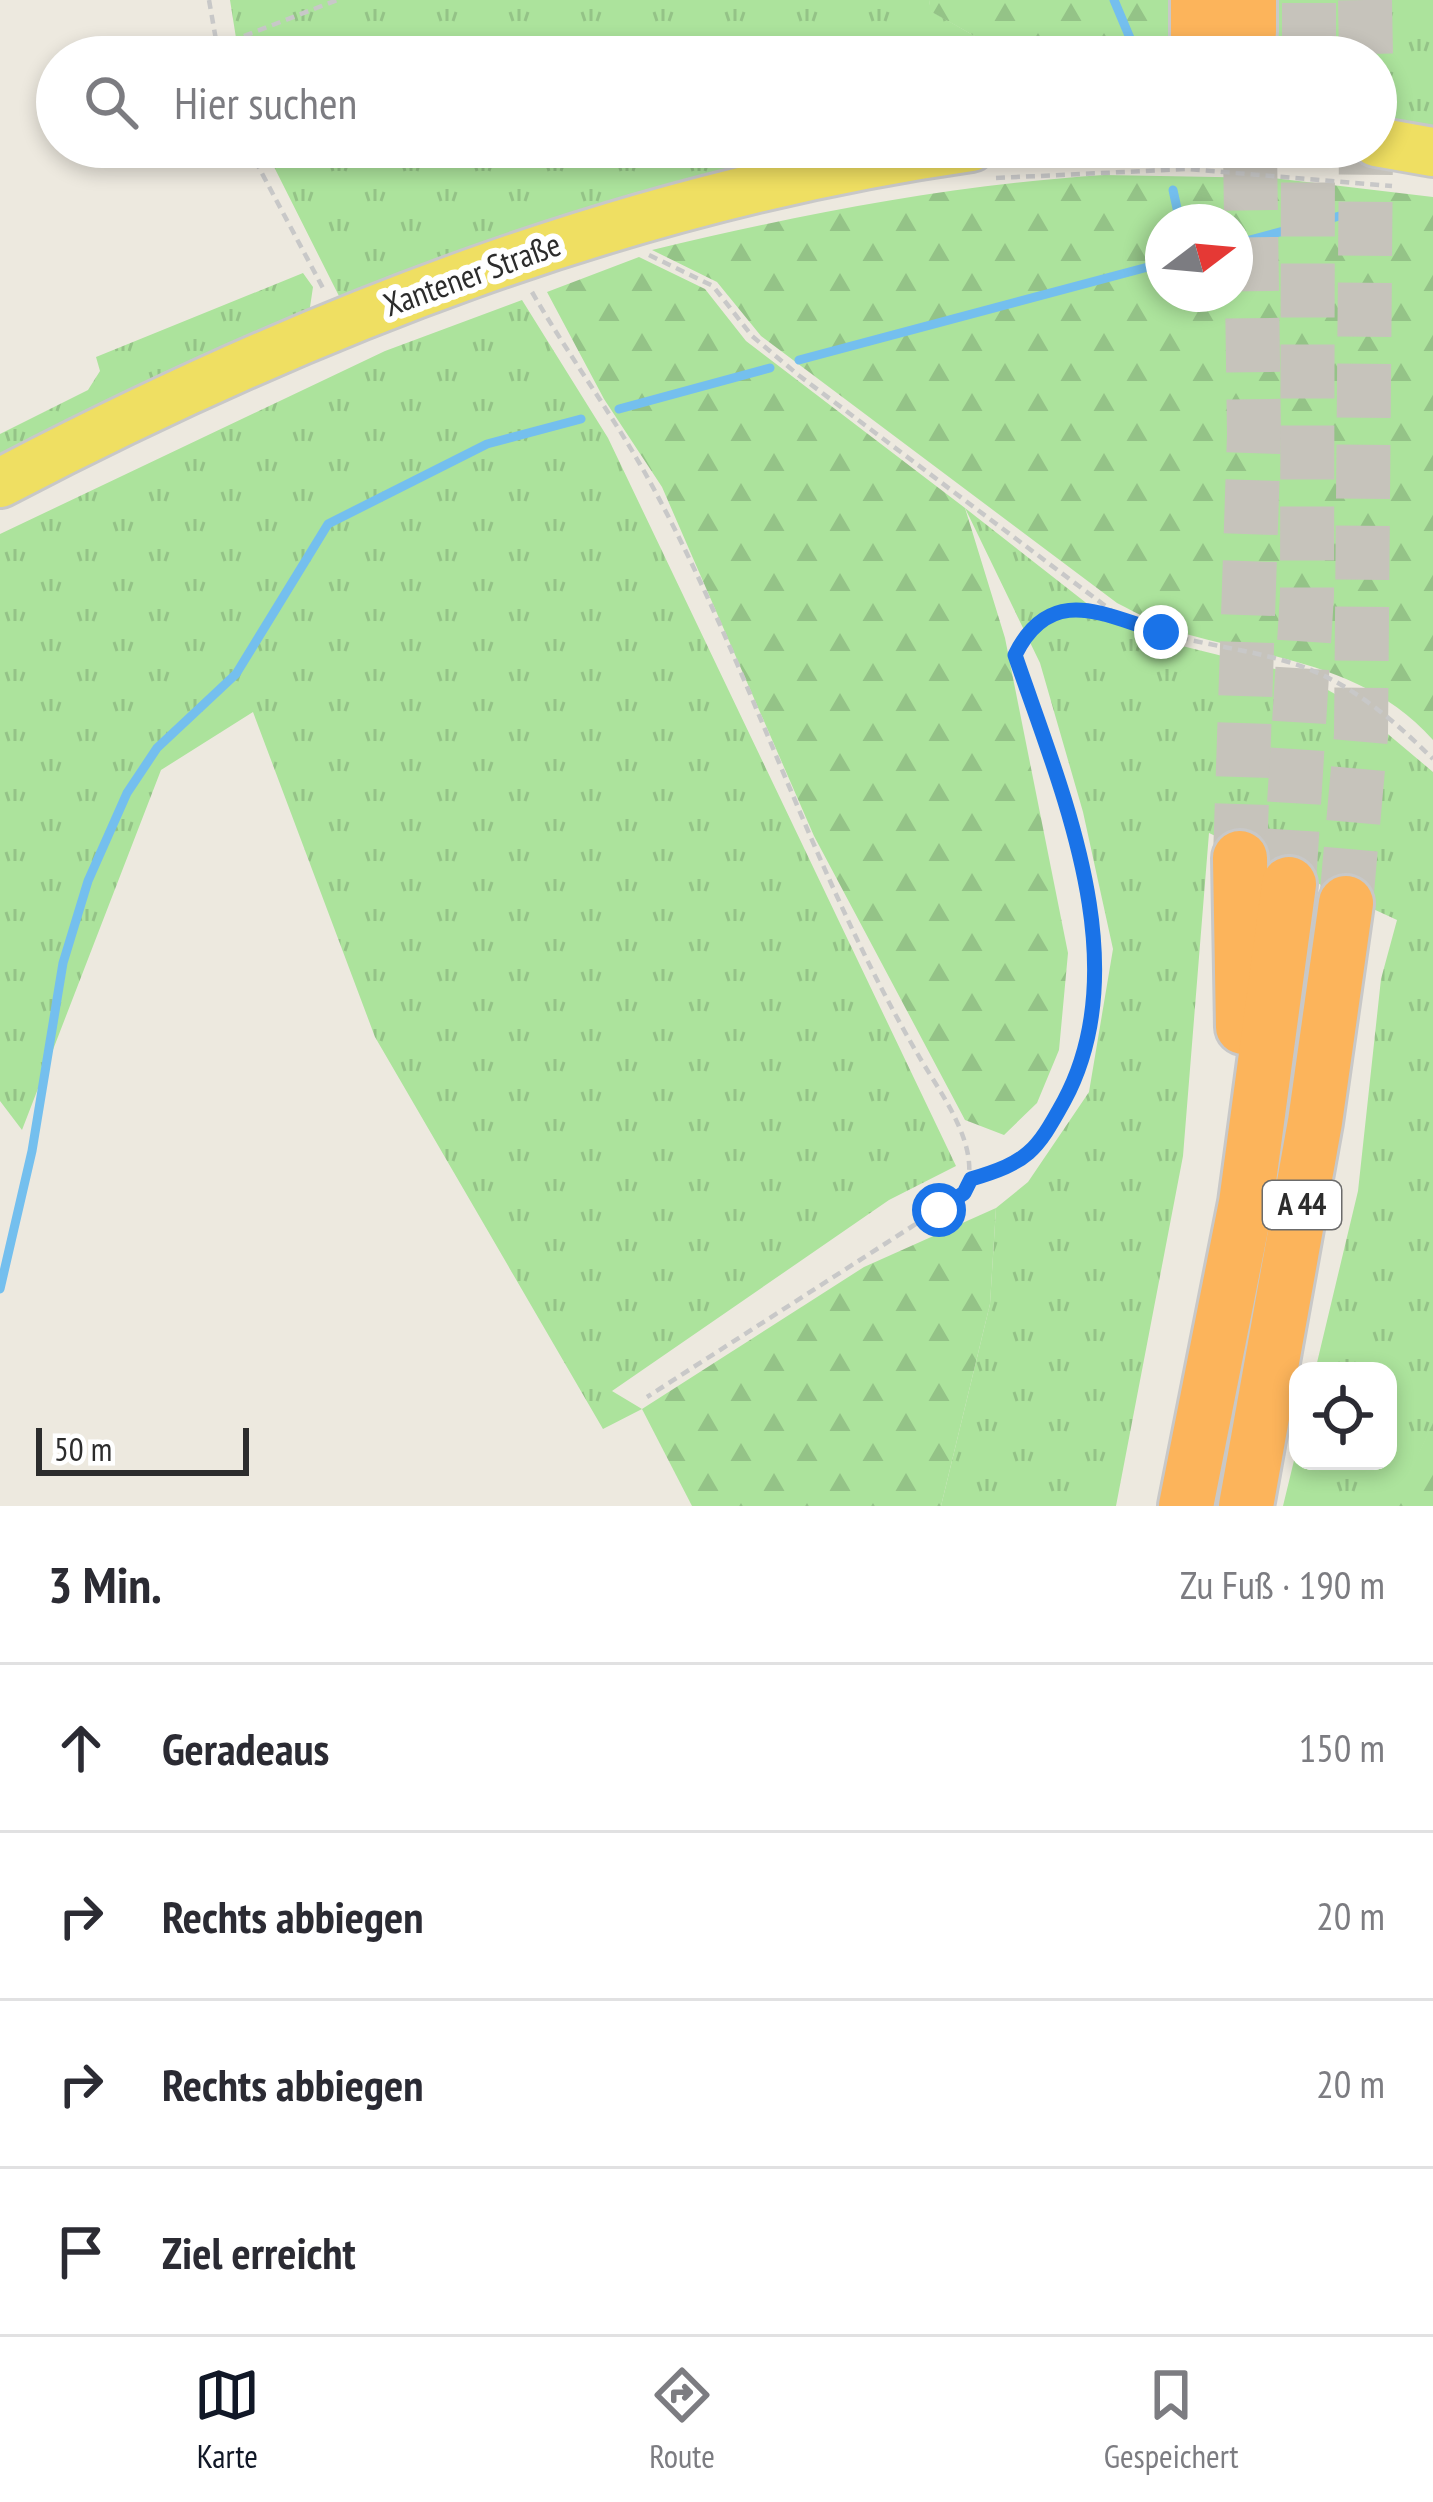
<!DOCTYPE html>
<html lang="de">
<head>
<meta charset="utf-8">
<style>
  :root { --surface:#fff; --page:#f7f7f7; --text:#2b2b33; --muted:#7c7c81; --line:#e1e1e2; --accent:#111827 }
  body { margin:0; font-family:"PT Sans Narrow",sans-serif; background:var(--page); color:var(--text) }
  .controls { position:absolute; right:36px; bottom:36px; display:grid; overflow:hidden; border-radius:24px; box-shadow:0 6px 18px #0003 }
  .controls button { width:108px; height:108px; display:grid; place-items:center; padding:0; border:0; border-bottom:3px solid var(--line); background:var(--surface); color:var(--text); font:60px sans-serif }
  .compass { position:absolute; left:1145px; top:204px; width:108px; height:108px; border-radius:50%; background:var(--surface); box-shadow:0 6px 18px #0003; rotate:74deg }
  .scale { position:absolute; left:36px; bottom:30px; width:213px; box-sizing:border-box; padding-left:12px; border:6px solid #2c2c2c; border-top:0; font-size:33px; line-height:42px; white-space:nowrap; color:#2c2c2c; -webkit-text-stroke:9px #fff; paint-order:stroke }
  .stop { position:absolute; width:36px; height:36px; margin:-27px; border:9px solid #1a73e8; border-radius:50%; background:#fff }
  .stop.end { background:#1a73e8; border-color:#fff; box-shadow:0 3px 12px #0008 }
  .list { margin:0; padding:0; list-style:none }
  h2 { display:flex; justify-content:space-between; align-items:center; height:156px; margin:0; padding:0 48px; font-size:51px }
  h2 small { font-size:39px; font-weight:400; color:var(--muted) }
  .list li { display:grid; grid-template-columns:78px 1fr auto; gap:36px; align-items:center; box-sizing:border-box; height:168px; padding:0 48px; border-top:3px solid var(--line) }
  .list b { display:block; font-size:45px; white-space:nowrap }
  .list em { font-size:39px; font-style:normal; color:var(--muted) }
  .icon { flex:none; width:66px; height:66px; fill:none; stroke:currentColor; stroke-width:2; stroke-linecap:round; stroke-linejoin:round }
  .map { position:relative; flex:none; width:1433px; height:1506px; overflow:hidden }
  .search { position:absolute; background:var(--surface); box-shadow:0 6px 18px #0003; left:36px; right:36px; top:36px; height:132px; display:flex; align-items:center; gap:30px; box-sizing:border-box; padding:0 42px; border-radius:66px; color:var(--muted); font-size:45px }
  .sheet { height:828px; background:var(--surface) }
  nav { display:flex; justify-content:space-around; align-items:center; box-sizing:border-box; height:168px; border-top:3px solid var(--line); background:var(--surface); font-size:33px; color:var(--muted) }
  nav a { display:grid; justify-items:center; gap:6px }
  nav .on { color:var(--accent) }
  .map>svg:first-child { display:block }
</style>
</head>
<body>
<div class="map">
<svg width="1433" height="1506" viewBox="0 0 1433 1506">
  <defs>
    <pattern id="grass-tufts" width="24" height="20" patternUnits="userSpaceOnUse" patternTransform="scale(3)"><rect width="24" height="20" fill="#ace39c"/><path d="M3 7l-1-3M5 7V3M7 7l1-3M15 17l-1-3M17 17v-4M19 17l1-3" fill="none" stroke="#94c387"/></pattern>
    <pattern id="forest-firs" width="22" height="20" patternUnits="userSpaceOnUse" patternTransform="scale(3)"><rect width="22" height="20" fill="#ace39c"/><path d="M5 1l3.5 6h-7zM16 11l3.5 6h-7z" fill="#94c387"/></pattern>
  </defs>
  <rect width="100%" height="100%" fill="#ede9df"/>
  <g fill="url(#grass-tufts)">
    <path d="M 230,0 L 929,0 L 931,11 L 987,43 L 991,57 L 239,57 Z"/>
    <path d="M 1211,0 L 1433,0 L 1433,129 L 1376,121 L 1376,57 L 1212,57 Z"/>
    <path d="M 264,147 L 817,147 L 515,232 L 340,298 Z"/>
    <path d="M 303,273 L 313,287 L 309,314 L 0,457 L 0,434 L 88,390 L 100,371 L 96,357 Z"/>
    <path d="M 522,300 L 608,438 L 956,1166 L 889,1200 L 612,1391 L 642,1409 L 603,1429 L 375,1037 L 253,712 L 161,770 L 22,1130 L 0,1101 L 0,534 L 385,351 Z"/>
    <path d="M 965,508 L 1108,620 L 1158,640 L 1303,676 L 1351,703 L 1433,772 L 1433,1424 L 1394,1506 L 1283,1506 L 1298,1444 L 1298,1461 L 1388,1461 L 1388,1371 L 1315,1371 L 1358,1191 L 1381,979 L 1397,920 L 1209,833 L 1183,1156 L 1116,1506 L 941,1506 L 990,1304 L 996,1208 L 1028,1182 L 1089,1092 L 1113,949 L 1083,812 L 1040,663 Z"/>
  </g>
  <g fill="url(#forest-firs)" fill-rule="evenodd">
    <path d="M 929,0 L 1177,0 L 1178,57 L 991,57 L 987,43 L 930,11 Z"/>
    <path d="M 1104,175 L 1273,178 L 1433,197 L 1433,740 C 1367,666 1276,659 1186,634 C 1163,628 1139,614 1117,603 L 761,336 L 717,282 L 652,250 C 802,214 950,185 1104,175 ZM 1235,222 L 1235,294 L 1163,294 L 1163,222 Z"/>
    <path d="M 639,257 L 705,289 L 746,341 L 965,508 L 1005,638 L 1068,953 L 1059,1050 L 1037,1103 L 1004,1135 L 965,1120 L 814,836 L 662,487 L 604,399 L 547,292 Z"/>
    <path d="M 996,1208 L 990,1304 L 941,1506 L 692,1506 L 642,1409 L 864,1267 Z"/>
    <path d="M 1433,1423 L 1433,1506 L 1393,1506 Z"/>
  </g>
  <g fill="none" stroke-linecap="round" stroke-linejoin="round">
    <g stroke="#74bfee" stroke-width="9">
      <path d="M 1114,0 L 1138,57"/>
      <path d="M 1173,190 L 1180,222"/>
      <path d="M 1235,244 L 1347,214"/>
      <path d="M 799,360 L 1163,263"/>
      <path d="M 619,409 L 770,368"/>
      <path d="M 0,1289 L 32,1151 L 63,963 L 88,881 L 127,793 L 157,748 L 236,674 L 328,524 L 487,444 L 581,419"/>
    </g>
    <g stroke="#c6c3bb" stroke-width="54" stroke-dasharray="54 27" stroke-linecap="butt">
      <path d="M 1365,0 L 1366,57"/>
      <path d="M 1309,57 L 1309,0"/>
      <path d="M 1240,858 L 1254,435 L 1250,147"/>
      <path d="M 1289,884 L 1307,595 L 1308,147"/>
      <path d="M 1346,903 L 1361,735 L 1366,147"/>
    </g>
    <g stroke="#c8c8c8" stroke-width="54">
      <g id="major">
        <path d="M 1376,142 L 1433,152"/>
        <path d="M 0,483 C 306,323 628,196 971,147"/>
      </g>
    </g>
    <g stroke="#c8c8c8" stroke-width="60">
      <g id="highway">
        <path d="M 1198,0 L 1198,57"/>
        <path d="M 1249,32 L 1249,0"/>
        <path d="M 1240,858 L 1243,1027"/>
        <path d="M 1186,1506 L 1246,1203 L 1289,884"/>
        <path d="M 1246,1506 L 1315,1122 L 1346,903"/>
      </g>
    </g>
    <g stroke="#c8c8c8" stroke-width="4.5" stroke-dasharray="9 6" stroke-linecap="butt">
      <path d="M 209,0 L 219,57"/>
      <path d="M 216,47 L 337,0"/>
      <path d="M 248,147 L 324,290"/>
      <path d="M 996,178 L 1187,169 L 1392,186"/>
      <path d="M 649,255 L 713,286 L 752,336 L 797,374 L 1112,611 C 1171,646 1243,644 1306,668 C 1354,686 1397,723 1433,759"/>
      <path d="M 532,292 C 571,360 619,423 656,493 C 753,674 813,875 917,1053 C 938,1090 985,1149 964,1193 L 647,1397"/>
      <path d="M 973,1179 C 1030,1162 1037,1150 1065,1099 C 1138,964 1060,789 1015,655 C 1035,614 1070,609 1112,611"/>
    </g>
    <use href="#major" stroke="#efdf62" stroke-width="48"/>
    <use href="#highway" stroke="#fcb45b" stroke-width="54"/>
  </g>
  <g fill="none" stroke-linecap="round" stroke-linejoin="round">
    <path stroke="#1a73e8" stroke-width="15" d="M 939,1210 L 964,1193 L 971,1179 C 1028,1162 1036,1152 1064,1101 C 1138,964 1061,790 1015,655 C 1051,582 1105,616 1161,632"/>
  </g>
  <g text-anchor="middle" stroke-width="12" stroke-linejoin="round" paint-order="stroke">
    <rect fill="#fff" stroke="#6b6b6b" stroke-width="3" x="1263" y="1181" width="78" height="48" rx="9"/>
    <g font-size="30" font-weight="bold" fill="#2c2c2c">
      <text x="1302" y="1215">A 44</text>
    </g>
    <g font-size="33" fill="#2c2c2c" stroke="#fff">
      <text transform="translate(472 274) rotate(-20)" y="12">Xantener Straße</text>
    </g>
  </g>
</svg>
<div class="controls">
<button><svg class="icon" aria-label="locate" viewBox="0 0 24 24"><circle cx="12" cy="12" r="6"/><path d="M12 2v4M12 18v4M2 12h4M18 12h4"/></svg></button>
</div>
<svg class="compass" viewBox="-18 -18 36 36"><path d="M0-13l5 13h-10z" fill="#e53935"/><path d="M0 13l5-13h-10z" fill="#7c7c81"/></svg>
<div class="scale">50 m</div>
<div class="stop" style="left:939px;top:1210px"></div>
<div class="stop end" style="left:1161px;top:632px"></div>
<div class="search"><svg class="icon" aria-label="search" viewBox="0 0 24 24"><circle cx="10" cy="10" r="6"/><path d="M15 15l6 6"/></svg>Hier suchen</div>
</div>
<section class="sheet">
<h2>3 Min.<small>Zu Fuß · 190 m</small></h2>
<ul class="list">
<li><svg class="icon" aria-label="ahead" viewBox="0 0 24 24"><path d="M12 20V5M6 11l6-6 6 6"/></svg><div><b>Geradeaus</b></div><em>150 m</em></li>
<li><svg class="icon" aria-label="right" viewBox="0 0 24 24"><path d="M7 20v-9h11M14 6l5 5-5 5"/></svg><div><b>Rechts abbiegen</b></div><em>20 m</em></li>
<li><svg class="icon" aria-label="right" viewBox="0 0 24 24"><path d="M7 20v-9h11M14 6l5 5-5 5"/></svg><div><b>Rechts abbiegen</b></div><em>20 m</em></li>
<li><svg class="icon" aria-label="arrive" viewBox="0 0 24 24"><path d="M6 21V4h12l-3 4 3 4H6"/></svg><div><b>Ziel erreicht</b></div></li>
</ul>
</section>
<nav>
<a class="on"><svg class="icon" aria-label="map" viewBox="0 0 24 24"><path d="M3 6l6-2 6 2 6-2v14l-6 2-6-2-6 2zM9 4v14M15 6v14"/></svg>Karte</a>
<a><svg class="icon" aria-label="directions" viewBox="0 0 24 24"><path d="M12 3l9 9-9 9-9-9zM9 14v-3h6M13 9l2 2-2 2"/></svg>Route</a>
<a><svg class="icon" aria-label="saved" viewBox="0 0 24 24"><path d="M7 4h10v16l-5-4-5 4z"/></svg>Gespeichert</a>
</nav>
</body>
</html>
